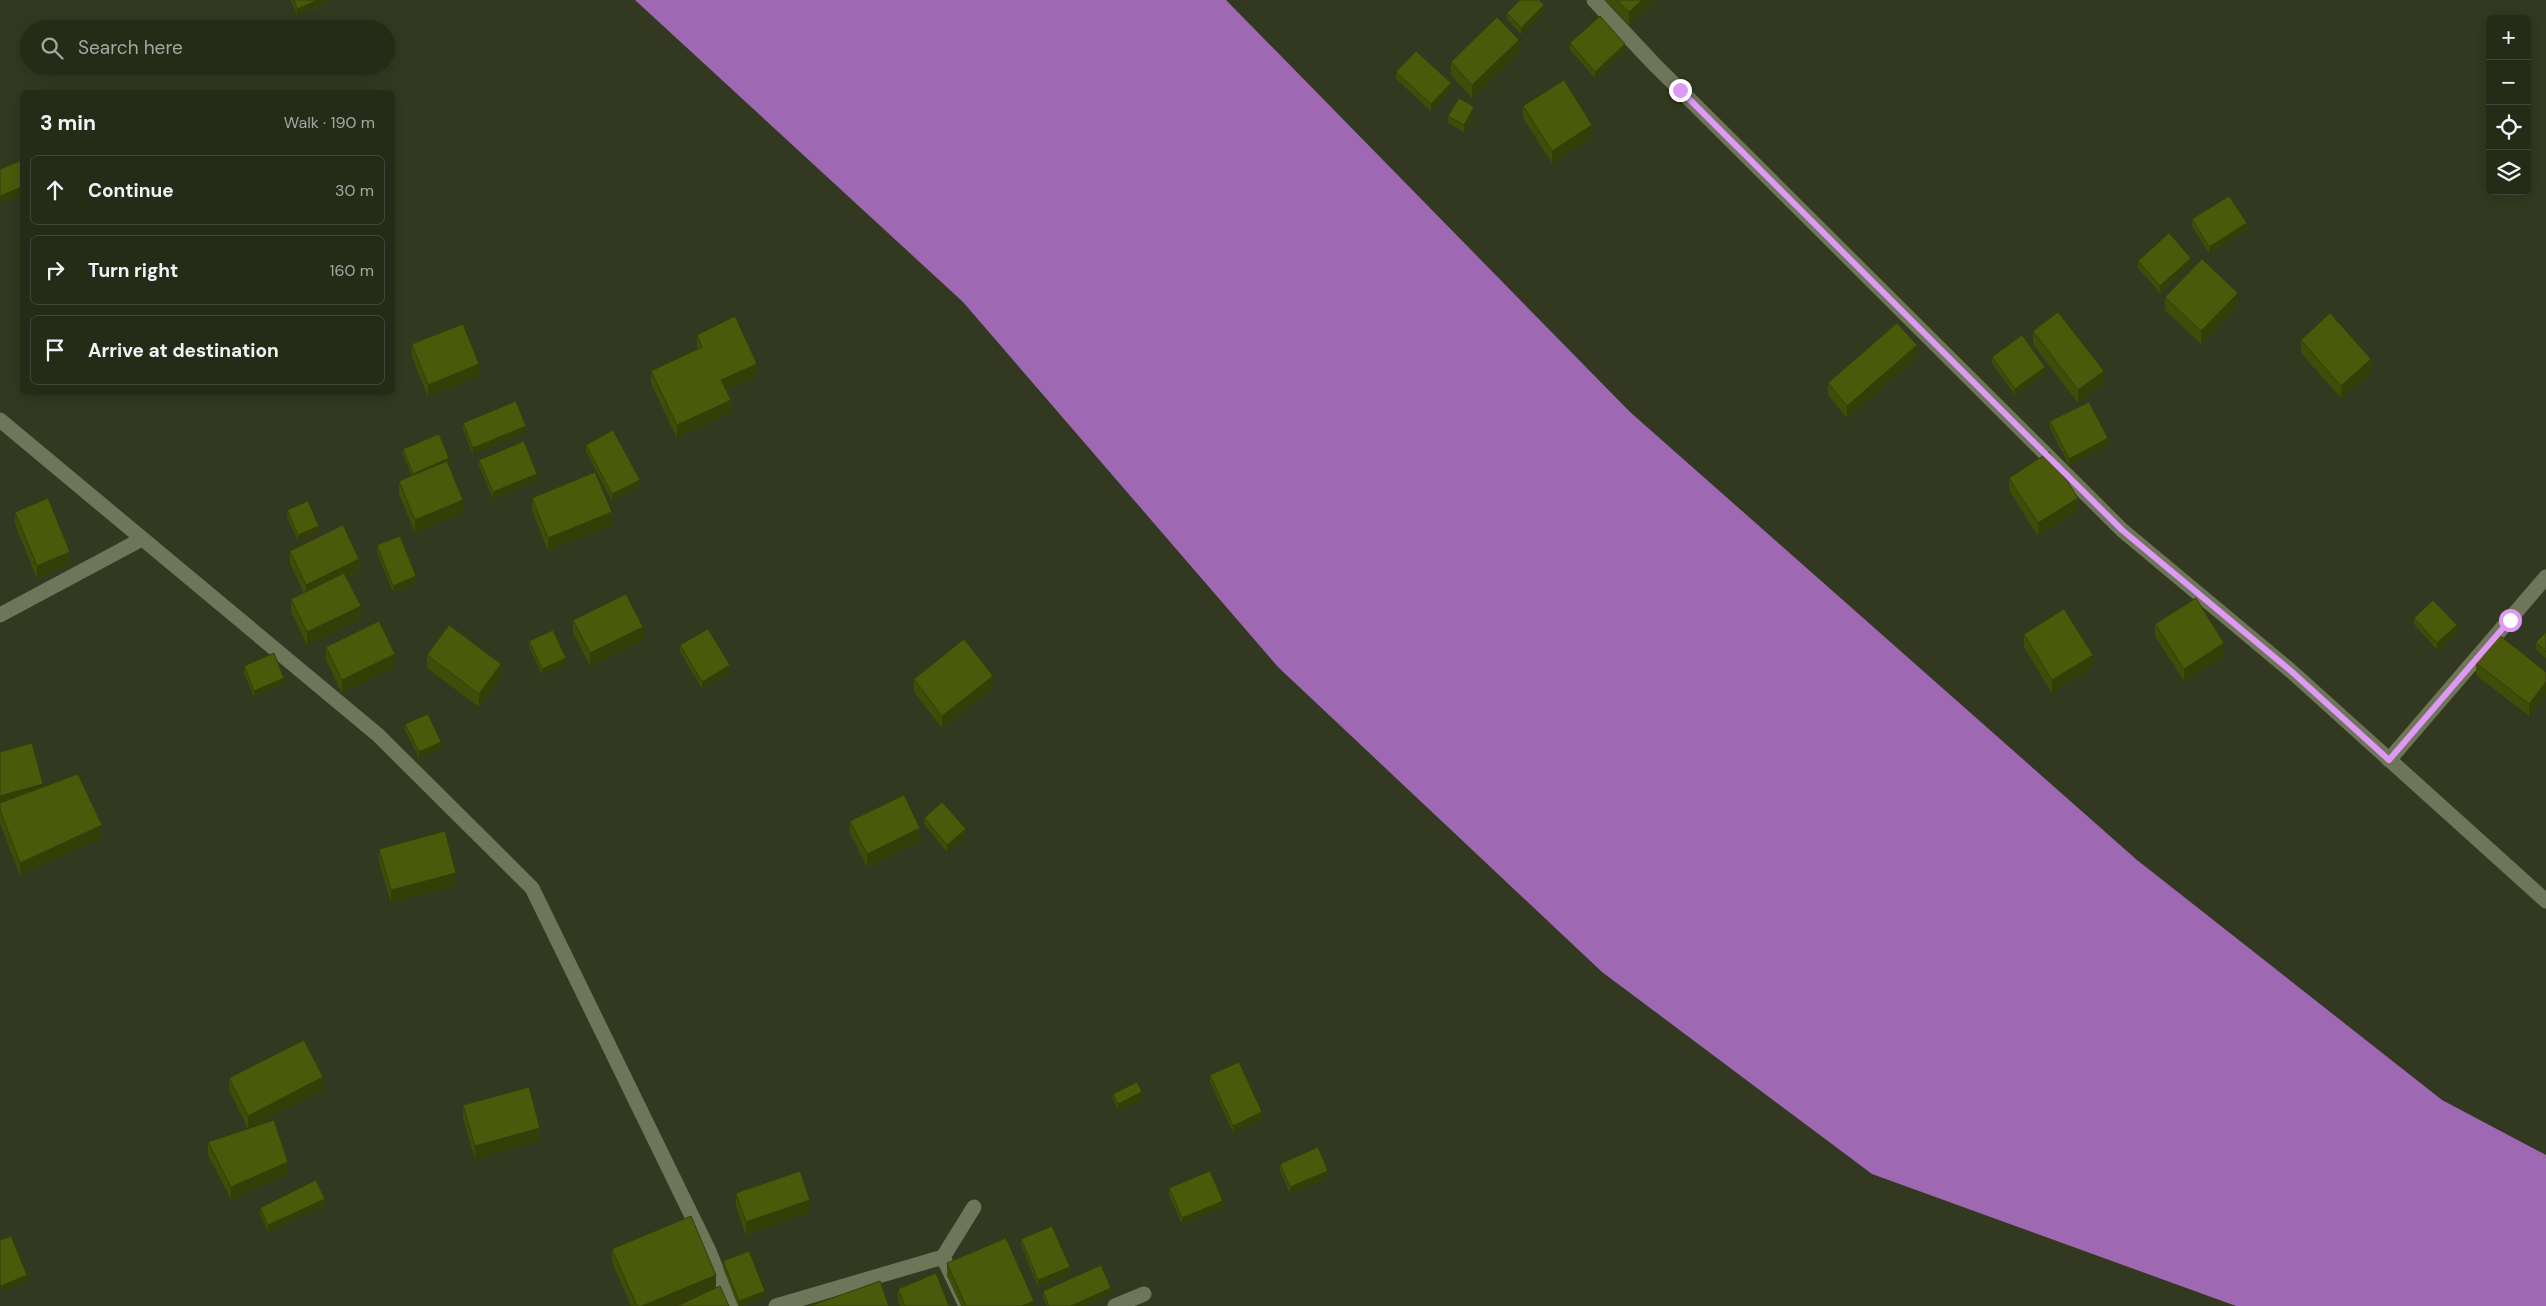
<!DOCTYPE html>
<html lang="en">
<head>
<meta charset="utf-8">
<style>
  :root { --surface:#262b18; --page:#323725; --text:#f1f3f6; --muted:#a4a7a2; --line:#424737 }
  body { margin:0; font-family:"DM Sans",sans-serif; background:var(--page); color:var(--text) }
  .controls { position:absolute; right:15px; top:15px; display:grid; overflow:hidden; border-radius:8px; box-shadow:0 2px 12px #0003 }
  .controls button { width:45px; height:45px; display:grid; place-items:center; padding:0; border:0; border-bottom:1px solid var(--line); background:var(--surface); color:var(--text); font:25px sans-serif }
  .stop { position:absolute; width:15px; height:15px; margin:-11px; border:4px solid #dd99f4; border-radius:50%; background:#fff }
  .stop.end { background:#dd99f4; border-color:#fff; box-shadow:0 1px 5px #0008 }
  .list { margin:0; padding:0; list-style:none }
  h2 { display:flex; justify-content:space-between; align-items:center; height:65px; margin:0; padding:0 20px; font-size:21px }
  h2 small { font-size:16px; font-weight:400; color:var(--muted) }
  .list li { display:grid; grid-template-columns:32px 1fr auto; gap:15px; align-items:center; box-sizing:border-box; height:70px; margin:0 10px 10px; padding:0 10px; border:1px solid var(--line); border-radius:8px }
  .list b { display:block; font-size:19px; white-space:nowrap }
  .list em { font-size:16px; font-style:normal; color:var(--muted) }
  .icon { flex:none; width:28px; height:28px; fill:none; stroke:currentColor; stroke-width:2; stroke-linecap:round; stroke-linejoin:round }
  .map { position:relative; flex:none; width:2546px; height:1306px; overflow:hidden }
  .search { position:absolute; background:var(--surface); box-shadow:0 2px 12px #0003; left:20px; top:20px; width:375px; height:55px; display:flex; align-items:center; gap:12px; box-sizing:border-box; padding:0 18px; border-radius:28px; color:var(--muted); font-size:19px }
  .panel { position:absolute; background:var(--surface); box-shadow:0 2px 12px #0003; left:20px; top:90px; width:375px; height:305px; border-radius:8px }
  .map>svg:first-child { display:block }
</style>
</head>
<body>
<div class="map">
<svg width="2546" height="1306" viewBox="0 0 2546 1306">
  <rect width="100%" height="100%" fill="#333920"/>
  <path fill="#9f68b2" d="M 635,0 L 1226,0 L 1630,412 L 2137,860 L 2442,1100 L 2546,1155 L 2546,1306 L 2236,1306 L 1872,1174 L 1602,972 L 1278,667 L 963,302 Z"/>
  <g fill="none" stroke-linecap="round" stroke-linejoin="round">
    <g stroke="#6e7559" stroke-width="15">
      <path d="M 1594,0 L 1653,63 L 2122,530 L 2291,671 L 2546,901"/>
      <path d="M 0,420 L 378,735 L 532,888 L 709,1251 L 731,1306"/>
      <path d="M 0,615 L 142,539"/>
      <path d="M 2389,760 L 2546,577"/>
      <path d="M 943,1257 L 974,1207"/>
      <path d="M 776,1306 L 943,1257 L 966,1306"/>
      <path d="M 1115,1306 L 1144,1294"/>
    </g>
  </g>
  <g fill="#404d09">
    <path d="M 291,0 L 327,0 L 327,3 L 297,15 Z"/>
    <path d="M 1605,0 L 1656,0 L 1629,25 Z"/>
    <path d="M 1544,12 L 1521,34 L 1507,19 L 1507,13 Z"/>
    <path d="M 1570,43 L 1625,50 L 1595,78 L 1570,50 Z"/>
    <path d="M 1519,53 L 1472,98 L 1451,75 L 1451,62 Z"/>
    <path d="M 1396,72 L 1451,89 L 1431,111 L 1396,79 Z"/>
    <path d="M 1523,106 L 1592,138 L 1552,163 L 1523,118 Z"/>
    <path d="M 1474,114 L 1464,132 L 1448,123 L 1448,116 Z"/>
    <path d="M 2192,219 L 2247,230 L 2209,253 L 2192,226 Z"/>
    <path d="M 2138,261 L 2191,264 L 2160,293 L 2138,268 Z"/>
    <path d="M 2165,297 L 2238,306 L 2201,344 L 2165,310 Z"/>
    <path d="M 2033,331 L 2104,384 L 2078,403 L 2033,344 Z"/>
    <path d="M 697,335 L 757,376 L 726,391 L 731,412 L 677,438 L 651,384 L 651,371 L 697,349 Z"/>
    <path d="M 2301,340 L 2371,372 L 2341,398 L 2301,353 Z"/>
    <path d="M 412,344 L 479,376 L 428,397 L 412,357 Z"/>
    <path d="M 1992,357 L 2045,373 L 2015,395 L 1992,363 Z"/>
    <path d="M 1917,358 L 1847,418 L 1828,395 L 1828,383 Z"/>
    <path d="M 2050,421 L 2108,445 L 2069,465 L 2050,428 Z"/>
    <path d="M 463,423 L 526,432 L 473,455 L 463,429 Z"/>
    <path d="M 586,445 L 640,486 L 612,501 L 586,451 Z"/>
    <path d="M 403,449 L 449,465 L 463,513 L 415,533 L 399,494 L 399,481 L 412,476 L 403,455 Z"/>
    <path d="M 479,460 L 537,480 L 493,499 L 479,466 Z"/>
    <path d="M 2009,478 L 2078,511 L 2038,536 L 2009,490 Z"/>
    <path d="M 532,498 L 612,525 L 548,551 L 532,510 Z"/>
    <path d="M 287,510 L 319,532 L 298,541 L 287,517 Z"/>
    <path d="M 15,512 L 70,564 L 37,579 L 15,524 Z"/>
    <path d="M 377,545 L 416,583 L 393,592 L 377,552 Z"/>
    <path d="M 290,551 L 359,571 L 346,578 L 361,619 L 307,645 L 291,612 L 291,599 L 304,593 L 290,564 Z"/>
    <path d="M 2414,618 L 2457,632 L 2437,650 L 2414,624 Z"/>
    <path d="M 573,620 L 643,640 L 590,666 L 573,633 Z"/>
    <path d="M 2155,624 L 2224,656 L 2184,681 L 2155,636 Z"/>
    <path d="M 2546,632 L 2546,658 L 2536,649 L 2536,642 Z"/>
    <path d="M 2024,634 L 2093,667 L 2052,693 L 2024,647 Z"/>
    <path d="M 529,641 L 566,664 L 542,675 L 529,647 Z"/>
    <path d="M 680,645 L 730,672 L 702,688 L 680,652 Z"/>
    <path d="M 326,647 L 395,667 L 342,693 L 326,660 Z"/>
    <path d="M 427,655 L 501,677 L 479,707 L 427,668 Z"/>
    <path d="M 2476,663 L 2546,672 L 2529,716 L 2476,675 Z"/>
    <path d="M 244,666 L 284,684 L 254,697 L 244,673 Z"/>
    <path d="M 914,679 L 993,688 L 942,728 L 914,692 Z"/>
    <path d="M 405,724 L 441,748 L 419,758 L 405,730 Z"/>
    <path d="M 0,752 L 43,787 L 102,837 L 20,876 L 0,823 Z"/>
    <path d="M 924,818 L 966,836 L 947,852 L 924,824 Z"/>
    <path d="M 850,821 L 920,841 L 867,867 L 850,833 Z"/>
    <path d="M 379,849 L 456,885 L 391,903 L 379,862 Z"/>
    <path d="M 1210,1075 L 1262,1119 L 1233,1132 L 1210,1082 Z"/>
    <path d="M 229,1078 L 323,1090 L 249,1128 L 288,1174 L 231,1200 L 208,1155 L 208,1142 L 248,1129 L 229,1090 Z"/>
    <path d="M 1113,1094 L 1142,1099 L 1118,1110 L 1113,1100 Z"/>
    <path d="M 463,1105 L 540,1141 L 475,1159 L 463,1118 Z"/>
    <path d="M 1280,1164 L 1328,1178 L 1290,1194 L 1280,1170 Z"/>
    <path d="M 1169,1188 L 1223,1207 L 1182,1224 L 1169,1195 Z"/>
    <path d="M 736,1193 L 810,1213 L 746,1235 L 736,1206 Z"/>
    <path d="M 325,1205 L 268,1232 L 260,1214 L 260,1208 Z"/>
    <path d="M 1021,1239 L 1070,1274 L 1038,1287 L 1021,1245 Z"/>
    <path d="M 612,1249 L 716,1288 L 672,1306 L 631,1306 L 612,1262 Z"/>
    <path d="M 723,1261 L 765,1297 L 743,1306 L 738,1306 L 723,1268 Z"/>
    <path d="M 947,1263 L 1034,1306 L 961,1306 L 947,1276 Z"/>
    <path d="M 898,1289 L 949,1306 L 900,1306 L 898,1301 Z"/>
    <path d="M 1043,1291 L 1111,1294 L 1085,1306 L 1047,1306 L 1043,1297 Z"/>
  </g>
  <g fill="#343e07">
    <path d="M 318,0 L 327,0 L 327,3 L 297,15 L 297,9 Z"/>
    <path d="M 1642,0 L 1656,0 L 1629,25 L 1629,12 Z"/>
    <path d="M 1544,5 L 1544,12 L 1521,34 L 1521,28 Z"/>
    <path d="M 1519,40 L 1519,53 L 1472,98 L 1472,85 Z"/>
    <path d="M 1625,44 L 1625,50 L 1595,78 L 1595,72 Z"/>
    <path d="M 1451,83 L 1451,89 L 1431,111 L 1431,104 Z"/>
    <path d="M 1474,107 L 1474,114 L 1464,132 L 1464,125 Z"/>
    <path d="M 1592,125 L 1592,138 L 1552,163 L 1552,151 Z"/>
    <path d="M 22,187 L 22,194 L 0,203 L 0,196 Z"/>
    <path d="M 2247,223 L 2247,230 L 2209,253 L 2209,247 Z"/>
    <path d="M 2191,258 L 2191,264 L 2160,293 L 2160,286 Z"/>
    <path d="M 2238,293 L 2238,306 L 2201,344 L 2201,331 Z"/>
    <path d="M 1917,345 L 1917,358 L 1847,418 L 1847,406 Z"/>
    <path d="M 2371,359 L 2371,372 L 2341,398 L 2341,386 Z"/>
    <path d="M 479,364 L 479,376 L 428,397 L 428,385 Z"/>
    <path d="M 757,364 L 757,376 L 721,393 L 721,380 Z"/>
    <path d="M 2045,367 L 2045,373 L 2015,395 L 2015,389 Z"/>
    <path d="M 2104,371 L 2104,384 L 2078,403 L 2078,390 Z"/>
    <path d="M 731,400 L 731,412 L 677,438 L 677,425 Z"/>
    <path d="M 526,426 L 526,432 L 473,455 L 473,448 Z"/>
    <path d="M 2108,438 L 2108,445 L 2069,465 L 2069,459 Z"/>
    <path d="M 449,458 L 449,465 L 413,480 L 413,474 Z"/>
    <path d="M 537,474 L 537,480 L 493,499 L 493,492 Z"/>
    <path d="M 640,480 L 640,486 L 612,501 L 612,494 Z"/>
    <path d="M 2078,498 L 2078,511 L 2038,536 L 2038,523 Z"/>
    <path d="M 463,500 L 463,513 L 415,533 L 415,520 Z"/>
    <path d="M 612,512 L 612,525 L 548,551 L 548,538 Z"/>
    <path d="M 319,526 L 319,532 L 298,541 L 298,535 Z"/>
    <path d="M 70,552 L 70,564 L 37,579 L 37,566 Z"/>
    <path d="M 359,559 L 359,571 L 306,597 L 306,585 Z"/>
    <path d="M 416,576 L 416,583 L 393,592 L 393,586 Z"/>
    <path d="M 361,606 L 361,619 L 307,645 L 307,632 Z"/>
    <path d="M 2457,625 L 2457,632 L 2437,650 L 2437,643 Z"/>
    <path d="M 643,627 L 643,640 L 590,666 L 590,653 Z"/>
    <path d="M 2224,643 L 2224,656 L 2184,681 L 2184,669 Z"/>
    <path d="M 395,654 L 395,667 L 342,693 L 342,680 Z"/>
    <path d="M 2093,655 L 2093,667 L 2052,693 L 2052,680 Z"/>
    <path d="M 566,658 L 566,664 L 542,675 L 542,669 Z"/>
    <path d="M 501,664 L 501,677 L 479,707 L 479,694 Z"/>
    <path d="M 730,665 L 730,672 L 702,688 L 702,682 Z"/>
    <path d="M 993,676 L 993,688 L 942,728 L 942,716 Z"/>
    <path d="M 284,678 L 284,684 L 254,697 L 254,691 Z"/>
    <path d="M 2546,682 L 2546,695 L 2529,716 L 2529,704 Z"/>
    <path d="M 441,742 L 441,748 L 419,758 L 419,752 Z"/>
    <path d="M 43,784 L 43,797 L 0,809 L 0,796 Z"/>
    <path d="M 102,825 L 102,837 L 20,876 L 20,863 Z"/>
    <path d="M 920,828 L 920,841 L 867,867 L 867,854 Z"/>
    <path d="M 966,829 L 966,836 L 947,852 L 947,845 Z"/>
    <path d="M 456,873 L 456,885 L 391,903 L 391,890 Z"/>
    <path d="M 323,1077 L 323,1090 L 248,1129 L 248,1116 Z"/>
    <path d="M 1142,1092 L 1142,1099 L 1118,1110 L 1118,1104 Z"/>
    <path d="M 1262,1112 L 1262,1119 L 1233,1132 L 1233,1126 Z"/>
    <path d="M 540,1128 L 540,1141 L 475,1159 L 475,1146 Z"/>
    <path d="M 288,1162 L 288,1174 L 231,1200 L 231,1187 Z"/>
    <path d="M 1328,1171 L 1328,1178 L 1290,1194 L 1290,1187 Z"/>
    <path d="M 325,1199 L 325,1205 L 268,1232 L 268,1225 Z"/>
    <path d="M 810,1200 L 810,1213 L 746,1235 L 746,1222 Z"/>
    <path d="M 1223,1201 L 1223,1207 L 1182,1224 L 1182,1218 Z"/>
    <path d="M 1070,1267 L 1070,1274 L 1038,1287 L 1038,1280 Z"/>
    <path d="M 27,1275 L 27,1282 L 1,1292 L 1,1286 Z"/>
    <path d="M 716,1275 L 716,1288 L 672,1306 L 642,1306 Z"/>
    <path d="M 1111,1288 L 1111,1294 L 1085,1306 L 1071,1306 Z"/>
    <path d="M 765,1291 L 765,1297 L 743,1306 L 739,1306 L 739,1301 Z"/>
    <path d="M 1034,1301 L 1034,1306 L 1022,1306 Z"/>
  </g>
  <g fill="#4b590a" stroke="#343e07">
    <path d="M 294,0 L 318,0 L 297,9 Z"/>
    <path d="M 1520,0 L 1539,0 L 1544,5 L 1521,28 L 1507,13 Z"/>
    <path d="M 1617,0 L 1642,0 L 1629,12 Z"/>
    <path d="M 1600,16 L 1625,44 L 1595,72 L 1570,43 Z"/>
    <path d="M 1497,17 L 1519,40 L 1472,85 L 1451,62 Z"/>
    <path d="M 1416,51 L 1451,83 L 1431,104 L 1396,72 Z"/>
    <path d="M 1564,80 L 1592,125 L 1552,151 L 1523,106 Z"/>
    <path d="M 1459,98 L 1474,107 L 1464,125 L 1448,116 Z"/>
    <path d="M 22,160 L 22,187 L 0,196 L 0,169 Z"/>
    <path d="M 2229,196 L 2247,223 L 2209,247 L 2192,219 Z"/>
    <path d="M 2169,233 L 2191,258 L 2160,286 L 2138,261 Z"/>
    <path d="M 2202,259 L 2238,293 L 2201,331 L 2165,297 Z"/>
    <path d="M 2058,312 L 2104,371 L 2078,390 L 2033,331 Z"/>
    <path d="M 2330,313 L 2371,359 L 2341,386 L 2301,340 Z"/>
    <path d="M 735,316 L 757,364 L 721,380 L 731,400 L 677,425 L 651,371 L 702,347 L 697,335 Z"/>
    <path d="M 1897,323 L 1917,345 L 1847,406 L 1828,383 Z"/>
    <path d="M 463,324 L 479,364 L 428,385 L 412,344 Z"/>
    <path d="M 2022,335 L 2045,367 L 2015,389 L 1992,357 Z"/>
    <path d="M 516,401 L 526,426 L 473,448 L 463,423 Z"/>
    <path d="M 2089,402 L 2108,438 L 2069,459 L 2050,421 Z"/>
    <path d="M 613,430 L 640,480 L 612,494 L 586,445 Z"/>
    <path d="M 439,434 L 449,458 L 413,474 L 403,449 Z"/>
    <path d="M 524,441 L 537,474 L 493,492 L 479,460 Z"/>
    <path d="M 2049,452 L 2078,498 L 2038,523 L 2009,478 Z"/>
    <path d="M 447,461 L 463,500 L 415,520 L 399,481 Z"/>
    <path d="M 595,472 L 612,512 L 548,538 L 532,498 Z"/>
    <path d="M 48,498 L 70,552 L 37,566 L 15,512 Z"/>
    <path d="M 308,501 L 319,526 L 298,535 L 287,510 Z"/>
    <path d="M 343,525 L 359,559 L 306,585 L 290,551 Z"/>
    <path d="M 400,536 L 416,576 L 393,586 L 377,545 Z"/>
    <path d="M 344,573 L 361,606 L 307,632 L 291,599 Z"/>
    <path d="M 626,594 L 643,627 L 590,653 L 573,620 Z"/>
    <path d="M 2196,598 L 2224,643 L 2184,669 L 2155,624 Z"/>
    <path d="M 2433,600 L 2457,625 L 2437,643 L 2414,618 Z"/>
    <path d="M 2064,609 L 2093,655 L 2052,680 L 2024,634 Z"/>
    <path d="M 379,621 L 395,654 L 342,680 L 326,647 Z"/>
    <path d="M 449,625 L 501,664 L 479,694 L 427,655 Z"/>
    <path d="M 708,629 L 730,665 L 702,682 L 680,645 Z"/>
    <path d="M 553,630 L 566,658 L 542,669 L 529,641 Z"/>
    <path d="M 2546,632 L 2546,652 L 2536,642 Z"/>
    <path d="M 2498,634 L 2546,672 L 2546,682 L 2529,704 L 2476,663 Z"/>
    <path d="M 964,639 L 993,676 L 942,716 L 914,679 Z"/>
    <path d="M 274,653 L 284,678 L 254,691 L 244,666 Z"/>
    <path d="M 428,714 L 441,742 L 419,752 L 405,724 Z"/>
    <path d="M 32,743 L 43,784 L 0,796 L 0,752 Z"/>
    <path d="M 78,774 L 102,825 L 20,863 L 0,810 L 0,803 Z"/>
    <path d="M 904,795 L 920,828 L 867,854 L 850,821 Z"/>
    <path d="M 942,802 L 966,829 L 947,845 L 924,818 Z"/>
    <path d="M 445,831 L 456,873 L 391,890 L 379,849 Z"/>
    <path d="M 304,1040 L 323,1077 L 248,1116 L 229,1078 Z"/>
    <path d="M 1239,1062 L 1262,1112 L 1233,1126 L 1210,1075 Z"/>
    <path d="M 1137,1082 L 1142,1092 L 1118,1104 L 1113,1094 Z"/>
    <path d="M 529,1087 L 540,1128 L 475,1146 L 463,1105 Z"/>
    <path d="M 274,1120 L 288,1162 L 231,1187 L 208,1142 Z"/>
    <path d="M 1318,1147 L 1328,1171 L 1290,1187 L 1280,1164 Z"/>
    <path d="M 800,1171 L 810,1200 L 746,1222 L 736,1193 Z"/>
    <path d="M 1210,1171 L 1223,1201 L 1182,1218 L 1169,1188 Z"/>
    <path d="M 316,1180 L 325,1199 L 268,1225 L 260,1208 Z"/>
    <path d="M 691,1216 L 716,1275 L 642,1306 L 637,1306 L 612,1249 Z"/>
    <path d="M 1052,1226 L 1070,1267 L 1038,1280 L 1021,1239 Z"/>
    <path d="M 11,1236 L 27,1275 L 1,1286 L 0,1283 L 0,1240 Z"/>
    <path d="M 1006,1238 L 1034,1301 L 1022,1306 L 966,1306 L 947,1263 Z"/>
    <path d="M 749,1251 L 765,1291 L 739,1301 L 723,1261 Z"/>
    <path d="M 1101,1265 L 1111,1288 L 1071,1306 L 1049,1306 L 1043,1291 Z"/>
    <path d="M 936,1273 L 949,1306 L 905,1306 L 898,1289 Z"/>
    <path d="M 880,1281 L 889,1306 L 810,1306 Z"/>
    <path d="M 720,1286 L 729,1306 L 677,1306 Z"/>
  </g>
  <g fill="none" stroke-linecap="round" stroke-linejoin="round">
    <path stroke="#dd99f4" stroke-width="6" d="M 1680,90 L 2122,530 L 2291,671 L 2389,760 L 2510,620"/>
  </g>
</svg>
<div class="controls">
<button>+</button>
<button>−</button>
<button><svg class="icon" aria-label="locate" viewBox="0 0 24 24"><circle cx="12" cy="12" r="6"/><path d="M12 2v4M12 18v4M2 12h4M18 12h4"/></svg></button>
<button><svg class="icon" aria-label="layers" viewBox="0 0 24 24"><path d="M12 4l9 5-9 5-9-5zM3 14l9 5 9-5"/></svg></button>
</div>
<div class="stop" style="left:2510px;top:620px"></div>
<div class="stop end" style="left:1680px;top:90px"></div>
<div class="search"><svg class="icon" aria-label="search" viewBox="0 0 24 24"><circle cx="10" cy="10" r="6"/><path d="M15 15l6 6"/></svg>Search here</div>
<section class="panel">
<h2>3 min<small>Walk · 190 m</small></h2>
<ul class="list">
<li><svg class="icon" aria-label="ahead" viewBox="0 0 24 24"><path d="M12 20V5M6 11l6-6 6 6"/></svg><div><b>Continue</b></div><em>30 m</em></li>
<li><svg class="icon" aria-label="right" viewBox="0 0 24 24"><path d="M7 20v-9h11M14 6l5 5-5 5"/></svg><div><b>Turn right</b></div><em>160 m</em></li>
<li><svg class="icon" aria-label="arrive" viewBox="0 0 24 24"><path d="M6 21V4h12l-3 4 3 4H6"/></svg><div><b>Arrive at destination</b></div></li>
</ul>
</section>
</div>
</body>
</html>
